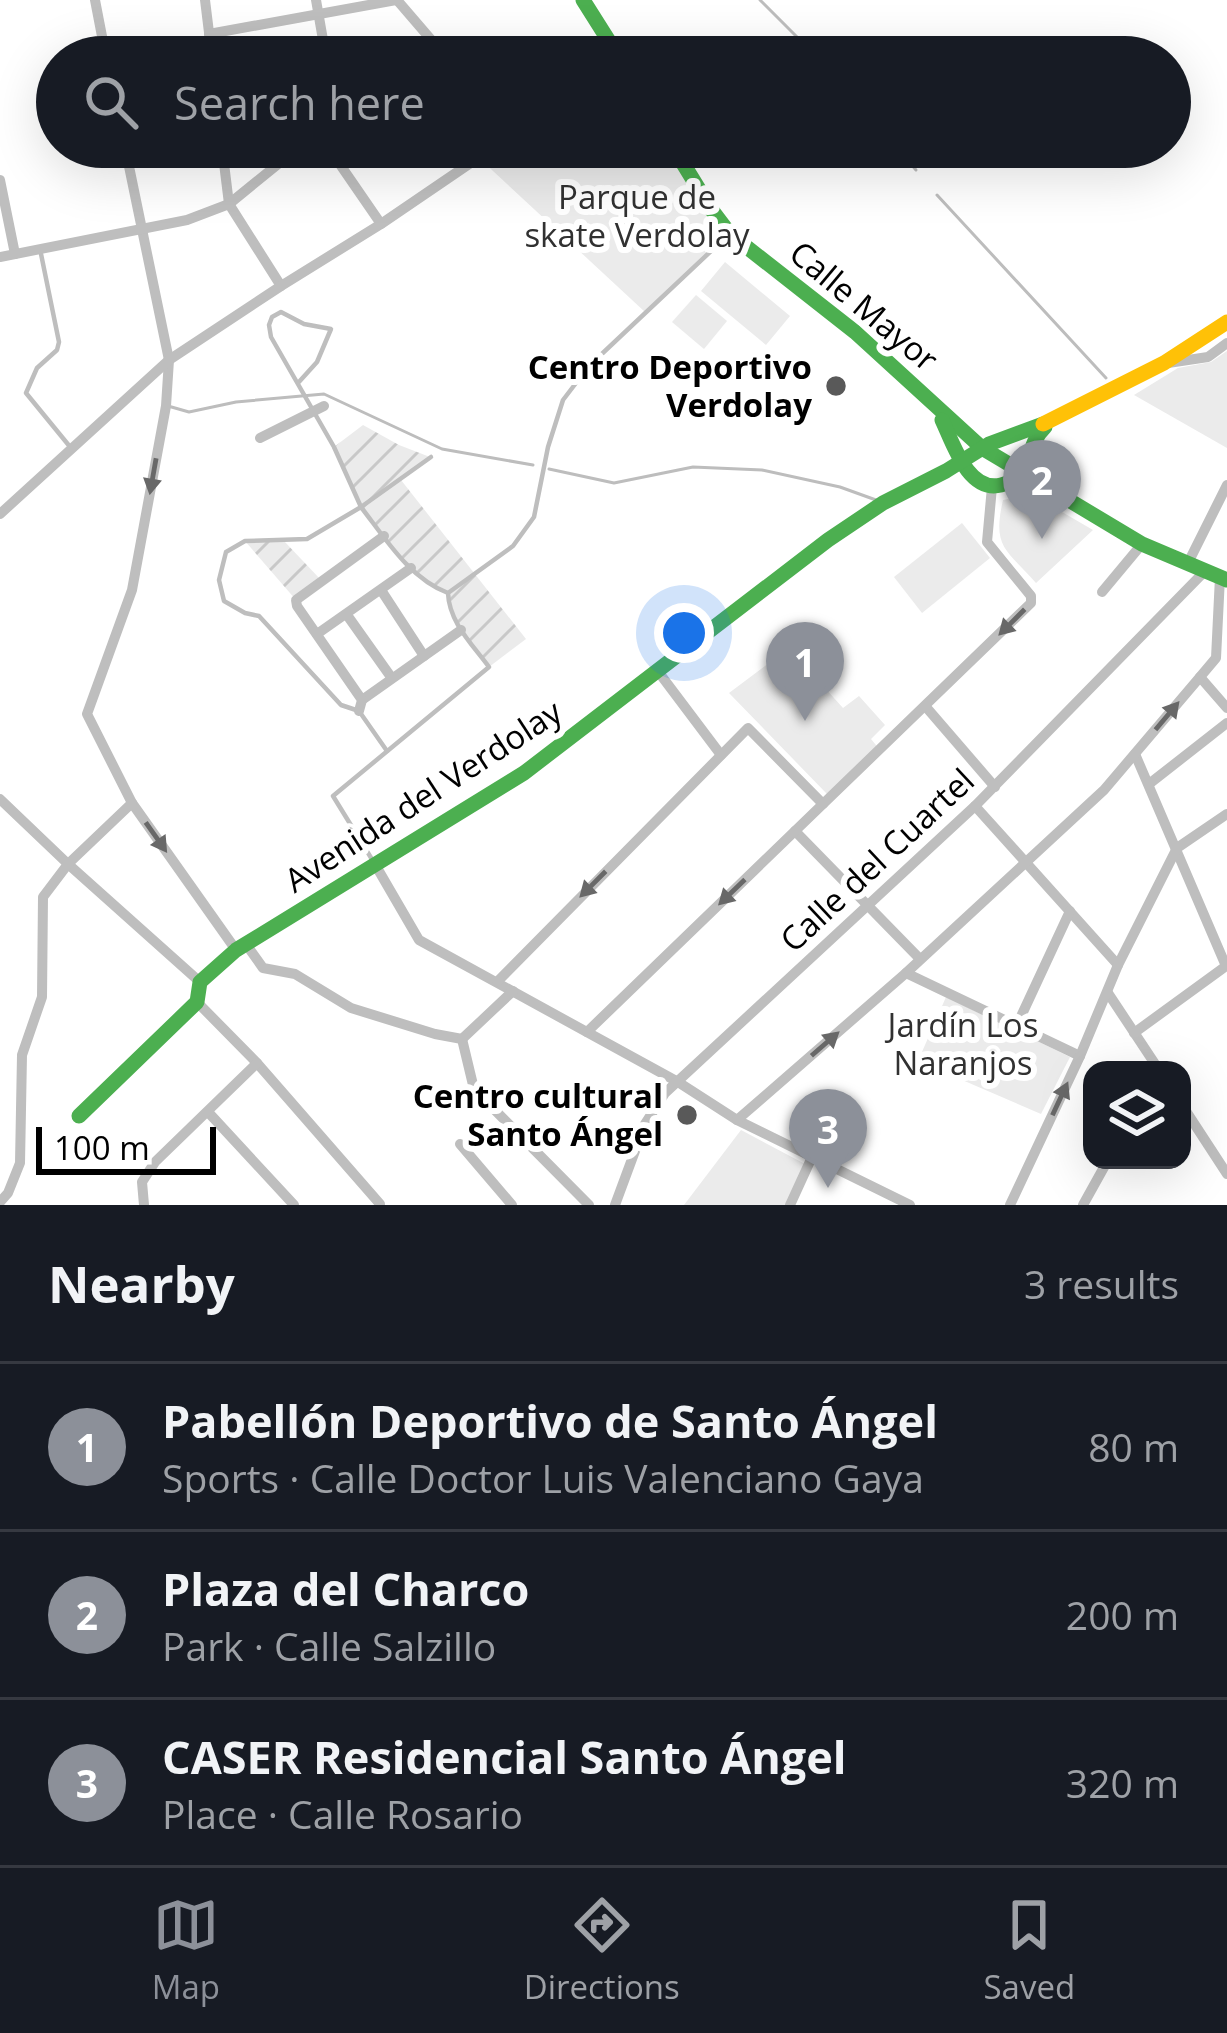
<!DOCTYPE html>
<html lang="en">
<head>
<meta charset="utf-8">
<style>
  :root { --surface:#171b24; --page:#20242c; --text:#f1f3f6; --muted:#9ea1a6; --line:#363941; --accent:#8c9099 }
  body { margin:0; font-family:"Open Sans",sans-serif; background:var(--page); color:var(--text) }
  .controls { position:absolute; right:36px; bottom:36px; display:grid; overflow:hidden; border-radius:24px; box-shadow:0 12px 48px #0002 }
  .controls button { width:108px; height:108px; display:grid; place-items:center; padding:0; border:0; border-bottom:3px solid var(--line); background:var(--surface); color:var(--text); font:60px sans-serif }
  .scale { position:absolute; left:36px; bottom:30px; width:180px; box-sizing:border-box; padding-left:12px; border:6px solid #000; border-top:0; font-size:33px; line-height:42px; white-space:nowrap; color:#000; -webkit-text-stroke:9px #fff; paint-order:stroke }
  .you { position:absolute; left:684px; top:633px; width:42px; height:42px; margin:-30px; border:9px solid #fff; border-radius:50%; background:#1a73e8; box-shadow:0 0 0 18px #1a73e833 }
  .badge { display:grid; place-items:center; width:78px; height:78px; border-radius:50%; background:var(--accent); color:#fff; font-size:39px; font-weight:700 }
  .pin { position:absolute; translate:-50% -99px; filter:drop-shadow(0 3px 6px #0008) }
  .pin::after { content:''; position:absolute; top:63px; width:42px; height:36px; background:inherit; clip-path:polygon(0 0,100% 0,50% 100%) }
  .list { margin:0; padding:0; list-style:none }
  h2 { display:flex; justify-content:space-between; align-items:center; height:156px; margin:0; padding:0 48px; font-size:51px }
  h2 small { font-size:39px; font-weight:400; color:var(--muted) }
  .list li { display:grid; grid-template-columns:78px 1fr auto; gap:36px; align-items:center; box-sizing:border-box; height:168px; padding:0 48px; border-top:3px solid var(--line) }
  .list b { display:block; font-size:45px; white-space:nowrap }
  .list p { margin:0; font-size:39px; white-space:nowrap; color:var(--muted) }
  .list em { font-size:39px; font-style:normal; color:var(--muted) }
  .icon { flex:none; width:66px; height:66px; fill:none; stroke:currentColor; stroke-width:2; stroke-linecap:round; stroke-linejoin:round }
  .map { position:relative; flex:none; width:1227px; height:1205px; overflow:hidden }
  .search { position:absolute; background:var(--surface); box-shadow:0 12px 48px #0002; left:36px; right:36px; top:36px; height:132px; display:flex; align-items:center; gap:30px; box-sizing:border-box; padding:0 42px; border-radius:66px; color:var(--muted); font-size:45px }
  .sheet { height:660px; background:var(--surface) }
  nav { display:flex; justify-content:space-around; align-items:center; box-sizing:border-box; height:168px; border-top:3px solid var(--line); background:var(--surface); font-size:33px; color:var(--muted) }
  nav a { display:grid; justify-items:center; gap:6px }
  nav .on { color:var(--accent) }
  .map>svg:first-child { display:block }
</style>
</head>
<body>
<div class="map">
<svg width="1227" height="1205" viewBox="0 0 1227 1205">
  <defs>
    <pattern id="garden-furrows" width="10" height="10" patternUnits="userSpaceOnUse" patternTransform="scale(3)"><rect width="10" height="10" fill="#ebebeb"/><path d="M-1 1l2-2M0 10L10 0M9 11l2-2" fill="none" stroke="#c8c8c8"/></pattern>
  </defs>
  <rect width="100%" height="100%" fill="#fff"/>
  <g fill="#ebebeb">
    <path d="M 494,147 L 673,147 L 730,234 L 645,312 L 479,158 Z"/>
    <path d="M 725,262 L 790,316 L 766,345 L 701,291 Z"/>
    <path d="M 696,295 L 727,321 L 704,349 L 672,322 Z"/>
    <path d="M 1227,351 L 1227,448 L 1134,395 L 1178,368 L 1211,362 Z"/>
    <path d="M 1029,495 L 1038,498 L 1093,530 L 1036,583 C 1006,549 992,548 1003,500 Z"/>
    <path d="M 962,523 L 990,558 L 922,613 L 894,577 Z"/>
    <path d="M 789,648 L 843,708 L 859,696 L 885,725 L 871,739 L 880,750 L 827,794 L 729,693 Z"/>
    <path d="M 946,997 L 1070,1057 L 1041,1114 L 918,1061 Z"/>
    <path d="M 741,1130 L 805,1164 L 786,1205 L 684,1205 Z"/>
  </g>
  <g fill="url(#garden-furrows)">
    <path d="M 363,425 L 399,445 L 430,457 L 401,480 L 526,639 L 489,667 C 472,644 449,622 448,593 C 417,582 379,535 362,507 C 350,489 343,466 334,447 Z"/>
    <path d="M 245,541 L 284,541 L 321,580 L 296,600 Z"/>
  </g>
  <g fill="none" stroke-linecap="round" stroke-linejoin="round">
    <g stroke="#bdbdbd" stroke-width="3">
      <path d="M 760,0 L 817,57"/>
      <path d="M 896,147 L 916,170"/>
      <path d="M 937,195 L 1106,378"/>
      <path d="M 168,406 L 189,412 L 236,402 L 324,394 L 442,449 L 533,465"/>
      <path d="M 549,469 L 614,483 L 693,467 L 762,470 L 840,487 L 876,500"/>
    </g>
    <g stroke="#bebebe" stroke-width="4.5">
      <path d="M 40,249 L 59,342 L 57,350 L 37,368 L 26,393 L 71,448"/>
      <path d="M 298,383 L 317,362 L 331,329 L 304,324 L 281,312 L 272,317 L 269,325 L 271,337 L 334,447 L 361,507 L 431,457"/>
      <path d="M 387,751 L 359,711 L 341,705 L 259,616 L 245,613 L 224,601 L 219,580 L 226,552 L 245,541 L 307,539 L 361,507 C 385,538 410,579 448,593"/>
      <path d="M 373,861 L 333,796 L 489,667 C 472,644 449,622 448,593 L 513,546 L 534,517 L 548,447 L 563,400 L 589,366 L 727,236"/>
    </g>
    <g stroke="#bebebe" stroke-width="10">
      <path d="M 95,0 L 106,57"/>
      <path d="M 205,0 L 212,57"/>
      <path d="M 316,0 L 326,57"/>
      <path d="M 397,0 L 446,57"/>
      <path d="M 209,34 L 396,0"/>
      <path d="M 411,57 L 432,41"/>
      <path d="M 125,147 L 169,360 L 166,406 L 132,590 L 87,714 L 132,803 L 236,950"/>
      <path d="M 222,147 L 229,204 L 281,286"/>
      <path d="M 328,147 L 381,224"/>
      <path d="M 0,180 L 15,254"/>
      <path d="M 0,257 L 187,220 L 229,204 L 299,147"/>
      <path d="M 1168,363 L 1208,357 L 1227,343"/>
      <path d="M 260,438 L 324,406"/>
      <path d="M 0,514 L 169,360 L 281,286 L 381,224 L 494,147"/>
      <path d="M 1188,563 L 1227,485"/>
      <path d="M 1220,577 L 1216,658 L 1200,677 L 1227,708"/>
      <path d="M 381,590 L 424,656"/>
      <path d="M 1102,592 L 1142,544"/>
      <path d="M 347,615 L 391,677"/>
      <path d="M 317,634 L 411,568"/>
      <path d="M 657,670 L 721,755"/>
      <path d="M 362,700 L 461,630"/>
      <path d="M 926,707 L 995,787"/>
      <path d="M 359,711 L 362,700 L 297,606 L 296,600 L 384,536"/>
      <path d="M 1149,784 L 1227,723"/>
      <path d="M 0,799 L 68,864 L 200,982"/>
      <path d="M 975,806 L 1118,965"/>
      <path d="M 795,831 L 920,959"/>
      <path d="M 376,866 L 419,940 L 678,1082 L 737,1120 L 910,1205"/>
      <path d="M 246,944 L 263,968 L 295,974 L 351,1008 L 435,1034 L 462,1039"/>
      <path d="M 906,973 L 1080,1056"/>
      <path d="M 497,982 L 748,728 L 823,804"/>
      <path d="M 1108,993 L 1159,1070"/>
      <path d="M 197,1002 L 257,1063 L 380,1204"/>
      <path d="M 1017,1025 L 1070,911"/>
      <path d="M 587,1032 L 1031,603 L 1031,596 L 987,542 L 992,487"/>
      <path d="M 1134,1033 L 1226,966 L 1135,754"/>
      <path d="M 462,1039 L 474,1089 L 589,1205"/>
      <path d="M 462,1039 L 513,991"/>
      <path d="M 1182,1105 L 1227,1174"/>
      <path d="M 208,1112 L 294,1205"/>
      <path d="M 737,1120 L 906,973 L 1104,790 L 1200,677"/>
      <path d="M 460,1144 L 512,1205"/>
      <path d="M 0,1202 L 8,1193 L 20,1163 L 22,1055 L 42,997 L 43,897 L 68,864 L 132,803"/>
      <path d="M 144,1205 L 142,1182 L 155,1162 L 257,1063"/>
      <path d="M 615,1205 L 645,1124 L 665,1093 L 975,806 L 1205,571"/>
      <path d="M 790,1205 L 812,1157"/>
      <path d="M 1010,1205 L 1080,1056 L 1118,965 L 1177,848 L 1227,814"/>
      <path d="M 1083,1205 L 1108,1160"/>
    </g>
    <g stroke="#4caf50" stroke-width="15">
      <path d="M 583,0 L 619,57"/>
      <path d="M 673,147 L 711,209 L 730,234 L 855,332 L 982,448 L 1142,544 L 1227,580"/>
      <path d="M 942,420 C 953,443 968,493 1001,485 C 1010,483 1019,477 1024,469 C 1033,453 1030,442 1045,427"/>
      <path d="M 79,1116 L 197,1002 L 200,982 L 236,950 L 524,773 L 828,540 L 883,503 L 946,471 L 989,444 L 1043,424"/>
    </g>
    <path stroke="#ffc107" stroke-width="15" d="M 1043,424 L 1164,363 L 1227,322"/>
  </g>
  <defs><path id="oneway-solid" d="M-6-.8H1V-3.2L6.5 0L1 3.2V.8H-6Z" transform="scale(3)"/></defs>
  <g fill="#686868">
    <use href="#oneway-solid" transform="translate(153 476) rotate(100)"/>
    <use href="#oneway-solid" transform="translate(1012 622) rotate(135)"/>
    <use href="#oneway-solid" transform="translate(1167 716) rotate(-50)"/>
    <use href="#oneway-solid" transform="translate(156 837) rotate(55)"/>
    <use href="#oneway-solid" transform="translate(593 884) rotate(135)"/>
    <use href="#oneway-solid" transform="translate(732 892) rotate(136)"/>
    <use href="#oneway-solid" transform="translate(825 1044) rotate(-41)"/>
    <use href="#oneway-solid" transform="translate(1060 1099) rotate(-65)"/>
  </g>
  <g fill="#595959" stroke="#fff" stroke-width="4.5">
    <circle cx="836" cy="386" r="12"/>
    <circle cx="687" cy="1115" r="12"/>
  </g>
  <g text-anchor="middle" stroke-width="12" stroke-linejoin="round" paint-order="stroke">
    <g font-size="33" fill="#313131" stroke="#fff">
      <text x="637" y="209">Parque de<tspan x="637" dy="38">skate Verdolay</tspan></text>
      <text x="963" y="1037">Jardín Los<tspan x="963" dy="38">Naranjos</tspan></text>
    </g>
    <g font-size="33" fill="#000" stroke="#fff">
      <text transform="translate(864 306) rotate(40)" y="12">Calle Mayor</text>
      <text transform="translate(423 796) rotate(-33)" y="12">Avenida del Verdolay</text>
      <text transform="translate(877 860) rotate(-43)" y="12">Calle del Cuartel</text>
    </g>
    <g font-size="33" font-weight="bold" fill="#000" stroke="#fff" text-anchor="end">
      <text x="812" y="379">Centro Deportivo<tspan x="812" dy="38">Verdolay</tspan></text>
      <text x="663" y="1108">Centro cultural<tspan x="663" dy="38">Santo Ángel</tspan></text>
    </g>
  </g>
</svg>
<div class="controls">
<button><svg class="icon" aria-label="layers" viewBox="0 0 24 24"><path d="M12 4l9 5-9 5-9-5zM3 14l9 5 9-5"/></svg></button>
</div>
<div class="scale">100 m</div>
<div class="you"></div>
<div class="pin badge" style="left:805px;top:721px">1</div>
<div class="pin badge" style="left:1042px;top:539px">2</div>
<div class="pin badge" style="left:828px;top:1188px">3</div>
<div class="search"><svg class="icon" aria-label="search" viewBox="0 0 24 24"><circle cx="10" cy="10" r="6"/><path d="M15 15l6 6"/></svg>Search here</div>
</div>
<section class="sheet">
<h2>Nearby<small>3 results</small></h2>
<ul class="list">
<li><span class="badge">1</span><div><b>Pabellón Deportivo de Santo Ángel</b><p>Sports · Calle Doctor Luis Valenciano Gaya</p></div><em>80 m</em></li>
<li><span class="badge">2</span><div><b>Plaza del Charco</b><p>Park · Calle Salzillo</p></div><em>200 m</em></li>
<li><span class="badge">3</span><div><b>CASER Residencial Santo Ángel</b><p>Place · Calle Rosario</p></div><em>320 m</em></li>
</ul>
</section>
<nav>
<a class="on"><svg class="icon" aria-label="map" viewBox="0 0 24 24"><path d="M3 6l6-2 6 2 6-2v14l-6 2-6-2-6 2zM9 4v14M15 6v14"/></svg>Map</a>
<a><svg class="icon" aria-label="directions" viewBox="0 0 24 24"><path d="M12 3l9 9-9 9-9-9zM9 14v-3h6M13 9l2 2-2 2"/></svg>Directions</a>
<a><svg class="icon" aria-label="saved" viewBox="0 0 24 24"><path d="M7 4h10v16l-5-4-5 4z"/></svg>Saved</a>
</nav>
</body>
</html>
